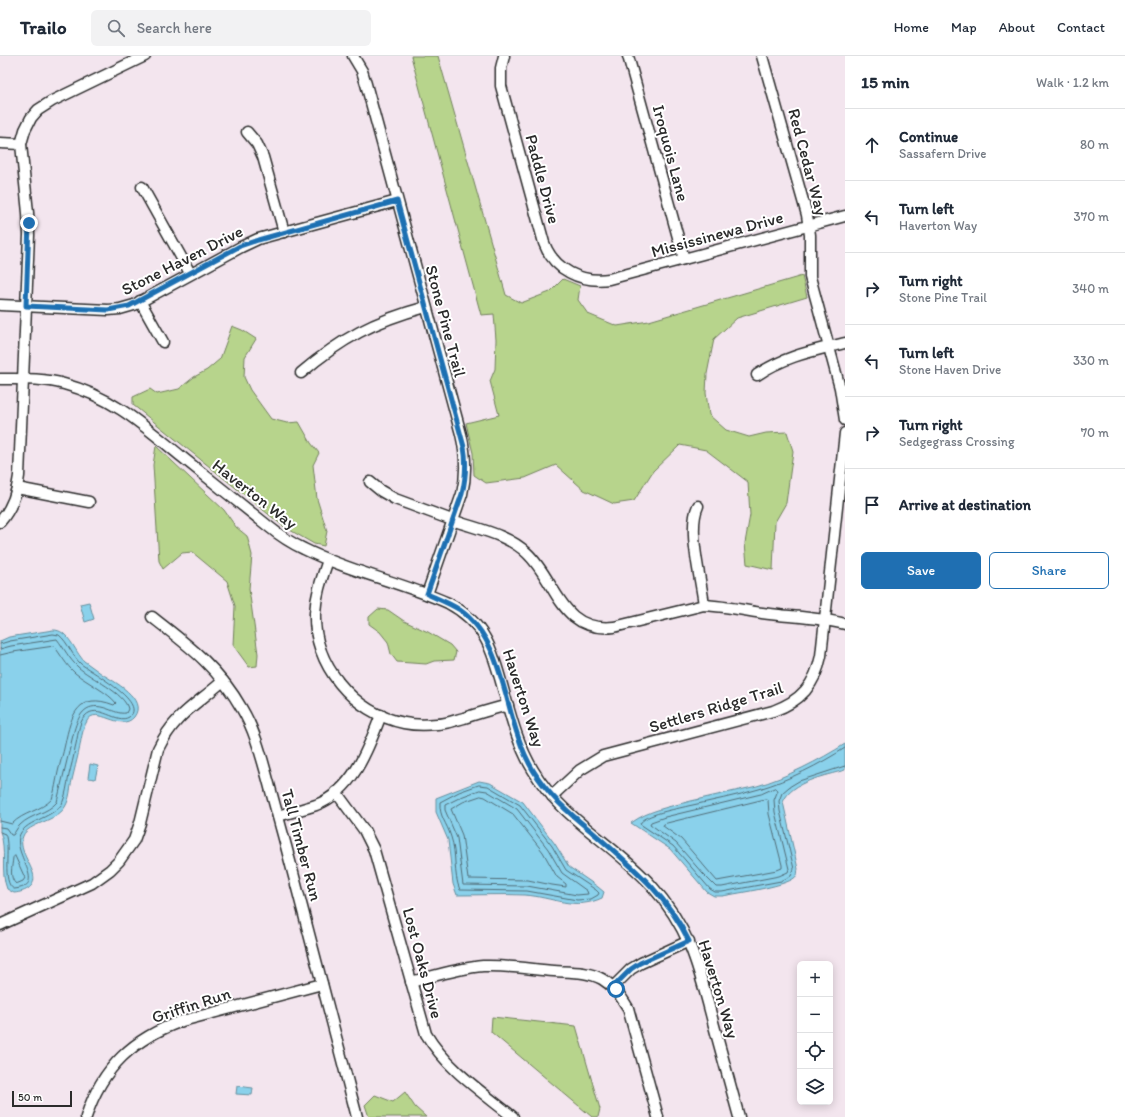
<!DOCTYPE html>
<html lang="en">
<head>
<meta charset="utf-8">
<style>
  :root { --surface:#fff; --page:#f2f2f3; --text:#1f2937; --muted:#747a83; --line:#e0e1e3; --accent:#1f6fb2 }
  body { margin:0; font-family:Itim,sans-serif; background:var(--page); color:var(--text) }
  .controls { position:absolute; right:12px; bottom:12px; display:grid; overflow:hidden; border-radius:6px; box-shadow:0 2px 10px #0003 }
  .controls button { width:36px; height:36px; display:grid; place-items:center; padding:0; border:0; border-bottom:1px solid var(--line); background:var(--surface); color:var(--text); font:20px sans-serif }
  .scale { position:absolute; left:12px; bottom:10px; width:60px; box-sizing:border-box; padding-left:4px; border:2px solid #2b2b2b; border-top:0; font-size:11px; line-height:14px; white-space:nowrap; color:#2b2b2b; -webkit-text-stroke:3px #fff; paint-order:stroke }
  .stop { position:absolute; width:12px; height:12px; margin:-9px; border:3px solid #1f6fb2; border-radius:50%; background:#fff }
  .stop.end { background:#1f6fb2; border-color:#fff; box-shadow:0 1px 4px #0008 }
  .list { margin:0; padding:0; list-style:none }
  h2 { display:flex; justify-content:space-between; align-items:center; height:52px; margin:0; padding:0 16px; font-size:17px }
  h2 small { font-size:13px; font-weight:400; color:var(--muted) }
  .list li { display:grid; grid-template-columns:26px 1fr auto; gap:12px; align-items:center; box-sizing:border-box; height:72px; padding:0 16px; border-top:1px solid var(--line) }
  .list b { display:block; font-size:15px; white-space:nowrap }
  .list p { margin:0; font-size:13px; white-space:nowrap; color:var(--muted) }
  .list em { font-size:13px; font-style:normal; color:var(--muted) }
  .actions { display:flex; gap:8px; padding:12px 16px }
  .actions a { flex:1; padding:9px 0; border:1px solid var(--accent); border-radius:6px; text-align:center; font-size:14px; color:var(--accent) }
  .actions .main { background:var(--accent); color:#fff }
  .icon { flex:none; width:22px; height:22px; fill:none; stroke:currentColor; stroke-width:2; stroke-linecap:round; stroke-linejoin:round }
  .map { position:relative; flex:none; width:845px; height:1061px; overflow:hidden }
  header { display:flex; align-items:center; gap:24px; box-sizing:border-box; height:56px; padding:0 20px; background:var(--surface); border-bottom:1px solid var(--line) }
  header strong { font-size:19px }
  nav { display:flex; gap:22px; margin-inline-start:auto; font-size:14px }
  .search { width:280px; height:36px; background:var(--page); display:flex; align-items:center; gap:10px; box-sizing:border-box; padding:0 14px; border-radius:6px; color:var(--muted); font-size:15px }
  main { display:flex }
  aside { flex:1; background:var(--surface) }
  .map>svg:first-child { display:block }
</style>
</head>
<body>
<header>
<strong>Trailo</strong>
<div class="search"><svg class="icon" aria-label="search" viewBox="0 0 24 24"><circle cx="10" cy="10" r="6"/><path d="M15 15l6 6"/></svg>Search here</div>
<nav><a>Home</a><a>Map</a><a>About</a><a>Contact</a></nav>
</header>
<main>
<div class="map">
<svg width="845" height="1061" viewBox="0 0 845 1061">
  <rect width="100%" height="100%" fill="#f3e5ee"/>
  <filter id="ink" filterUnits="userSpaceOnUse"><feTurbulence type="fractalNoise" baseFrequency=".025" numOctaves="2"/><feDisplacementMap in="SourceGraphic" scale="8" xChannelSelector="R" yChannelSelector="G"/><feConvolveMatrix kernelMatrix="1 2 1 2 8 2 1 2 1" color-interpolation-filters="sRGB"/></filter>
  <g filter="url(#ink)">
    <g fill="#b7d48c" stroke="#71805c">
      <path d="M 411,0 L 438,0 L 506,239 L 521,247 L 550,236 L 563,223 L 580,230 L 578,244 L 588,258 L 617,270 L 649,265 L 802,220 L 807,241 L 737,262 L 714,283 L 707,318 L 706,337 L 709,359 L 726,374 L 749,381 L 766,377 L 787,376 L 793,395 L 786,447 L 775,466 L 773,514 L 747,508 L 745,487 L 750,459 L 748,426 L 706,394 L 680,389 L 653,415 L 634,445 L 614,448 L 584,434 L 556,409 L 525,422 L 486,427 L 474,419 L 473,397 L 466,367 L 499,359 L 490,325 L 495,313 L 496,284 L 494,258 L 481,259 Z"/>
      <path d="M 232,270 L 242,274 L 256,283 L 245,301 L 244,321 L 250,334 L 271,363 L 287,367 L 299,366 L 311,387 L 319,397 L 313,409 L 317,443 L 327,475 L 324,490 L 314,488 L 283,470 L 133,349 L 133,341 L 150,333 L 157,338 L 179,333 L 194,321 L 207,314 L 220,303 Z"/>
      <path d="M 156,390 L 224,454 L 236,471 L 247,480 L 252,499 L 249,533 L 258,598 L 257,610 L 249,611 L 233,589 L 235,550 L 227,525 L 192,496 L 182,497 L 163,513 L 159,505 L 153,409 Z"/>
      <path d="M 378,553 L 388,554 L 404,565 L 428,576 L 450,589 L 456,596 L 454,604 L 434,605 L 426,608 L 397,606 L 391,598 L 388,586 L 380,576 L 369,568 L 369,561 Z"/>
      <path d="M 492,961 L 576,970 L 600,1053 L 598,1061 L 592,1061 L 491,976 Z"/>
      <path d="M 405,1036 L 415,1051 L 426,1061 L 369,1061 L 365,1049 L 375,1039 L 393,1046 Z"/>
    </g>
    <g fill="#8ad1eb" stroke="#648f9e">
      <path d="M 89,546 L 94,563 L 85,566 L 80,548 Z"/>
      <path d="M 53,574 C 68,573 75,596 84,605 C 90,609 96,614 102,618 C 113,625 148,643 134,661 C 121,677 96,648 87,665 C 82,674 81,685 79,695 C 77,705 74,714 72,724 C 70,733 70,743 65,751 C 56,766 28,767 23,780 C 18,792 29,805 33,817 C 37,830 26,836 14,837 L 7,833 C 0,815 7,795 0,775 L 0,585 L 9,581 Z"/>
      <path d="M 845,688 L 845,714 C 825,720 792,725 783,746 L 798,813 C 797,815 798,817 797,819 C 792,830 736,837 723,840 L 714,840 L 707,836 L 670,793 L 631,767 C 649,754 669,751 691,745 C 713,740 735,735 757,730 C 785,722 820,704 845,688 Z"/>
      <path d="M 90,708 L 98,710 L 95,723 L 88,722 Z"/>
      <path d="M 479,725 L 490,727 L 523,746 L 555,788 L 569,811 L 598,831 L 604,836 L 602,842 C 574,855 553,841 525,839 C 503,838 479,839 457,839 L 453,828 L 448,784 L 436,756 L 436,742 Z"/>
      <path d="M 237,1030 L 253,1032 L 252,1039 L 236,1038 Z"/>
    </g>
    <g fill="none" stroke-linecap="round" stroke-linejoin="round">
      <g stroke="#516d78" stroke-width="1">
        <path d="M 0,588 L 10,585 L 53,578 L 59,579 C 68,586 72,600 81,608 C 90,615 149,647 129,661 C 117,669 98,646 85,660 C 78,667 78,682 75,692 C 74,701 71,710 69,719 C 67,729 66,739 62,748 C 51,763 23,765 19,781 C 14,801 48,830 14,833 C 1,827 11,791 5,778 L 0,776"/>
        <path d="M 0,593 L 11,590 L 57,583 C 64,592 69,603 78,611 C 90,622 125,637 128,653 L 126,657 C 119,658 114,655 108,653 C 87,645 79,657 74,675 L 57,746 C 47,758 31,758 20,769 C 17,772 15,776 13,779 L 11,779 L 6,772 L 0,771"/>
        <path d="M 0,599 L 13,596 L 54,590 C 61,599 66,609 75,617 C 86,626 109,637 116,647 L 114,649 C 78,635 71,659 65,688 C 63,698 60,707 58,716 C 56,725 55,734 52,743 C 41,755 23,756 12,768 L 0,765"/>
        <path d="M 845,692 C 819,709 789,724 759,733 C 736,740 711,745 688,750 C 677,753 644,758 640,768 L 673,790 L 710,833 L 715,836 L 722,836 L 781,825 L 791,820 L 794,813 L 780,755 L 779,745 L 782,737 L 789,731 L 799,725 L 845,710"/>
        <path d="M 479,729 L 488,730 L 520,749 L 552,790 L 566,814 L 596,834 L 599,837 L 598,839 L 591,843 L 577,844 L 527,835 L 460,834 C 453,818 457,798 451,781 C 447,767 439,761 440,746 L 459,736 Z"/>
        <path d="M 775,732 L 778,734 L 774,744 L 775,756 L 789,813 L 788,816 L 779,820 L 722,831 L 716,831 L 703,818 L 676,787 L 650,768 L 651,766 L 665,761 L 761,738 Z"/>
        <path d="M 480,734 L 487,735 L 517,753 L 548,793 L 562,817 L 587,835 L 588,838 L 577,839 L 527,830 L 463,829 L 457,782 L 445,754 L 445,749 L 461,741 Z"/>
        <path d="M 481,740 L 485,741 L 513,758 L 543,796 L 557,821 L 566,828 L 566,831 L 552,829 L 528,824 L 468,823 L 462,779 L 451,753 L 463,746 Z"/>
        <path d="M 766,743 L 768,744 L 769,758 L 782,809 L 782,812 L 777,814 L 717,825 L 681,783 L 663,770 L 664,768 L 667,767 Z"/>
        <path d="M 15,800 L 25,822 L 23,825 L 16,828 C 9,822 12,811 13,802 Z"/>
      </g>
      <g stroke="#2b2b2b" stroke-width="13">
        <g id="minor">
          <path d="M 353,0 L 362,15 L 366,28 L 461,378 C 466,399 467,417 462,438 L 427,538"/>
          <path d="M 504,0 L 501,12 L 501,30 L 544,187 C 554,214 581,227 609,223 L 845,160"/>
          <path d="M 628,0 L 684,203"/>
          <path d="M 762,0 L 807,159 L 810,179 L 810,221 L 840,332 L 845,364"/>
          <path d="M 247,76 L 257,88 L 263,101 L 284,176"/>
          <path d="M 0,87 L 21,88"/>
          <path d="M 142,131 L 190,217"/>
          <path d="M 140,245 L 163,286"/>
          <path d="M 0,249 L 108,254 L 120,253 L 134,249 L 241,191 L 258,183 L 397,145"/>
          <path d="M 301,317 C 342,282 374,265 426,251"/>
          <path d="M 757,319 C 785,300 813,295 845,287"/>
          <path d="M 0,323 C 21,323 43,322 64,328 C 113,341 144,370 182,401 C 211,424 239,447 268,470 C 279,479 291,487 304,493 C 350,516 401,526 448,547 C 463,555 476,566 485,582 C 492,594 496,608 500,622 C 509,653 516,686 533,714 C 561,762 614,788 651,829 C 690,872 699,912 713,966 C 722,998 730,1029 739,1061"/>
          <path d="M 370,426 L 381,435 L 395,443 C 414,450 433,457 452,464 C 477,473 507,478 527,497 C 557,525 560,577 614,571 L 704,549 C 723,550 743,554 762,557 C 789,561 818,561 845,568"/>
          <path d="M 17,432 L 89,446"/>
          <path d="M 698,450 C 687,473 701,522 704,549"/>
          <path d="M 0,466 C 12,452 17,438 19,420 L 29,179 L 28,157 L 21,88 L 25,74 L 31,62 L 38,54 L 52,45 L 145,0"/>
          <path d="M 328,504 C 322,522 316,538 315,557 C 313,608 353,657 404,667 C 414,669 427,669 437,668 C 446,668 455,664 464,662 C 479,657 493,653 508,649"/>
          <path d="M 152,561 C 188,589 219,612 242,653 C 255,675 261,699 268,724 C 274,747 281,771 287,794 C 310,883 334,972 357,1061"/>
          <path d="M 336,736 L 364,774 L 374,794 L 426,978 C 447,1013 482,1036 513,1061"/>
          <path d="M 552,740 L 580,714 L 603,700 L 773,655 C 801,645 815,629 821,600 L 845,377"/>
          <path d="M 278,760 C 291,756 304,753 316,749 C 353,735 368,693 381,659"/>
          <path d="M 0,869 L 92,827 L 110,814 L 119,805 L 134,784 L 140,767 L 158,693 C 175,658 196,649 223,625"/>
          <path d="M 411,926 C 434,920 459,912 483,910 C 506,909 530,913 554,915 C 569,916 588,915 602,923 C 614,930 621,940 628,952 L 658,1061"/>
          <path d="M 613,931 L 631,913 L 641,907 L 689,885"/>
          <path d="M 86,1061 C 102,1011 134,982 182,965 L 322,928"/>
        </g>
      </g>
      <use href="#minor" stroke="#fff" stroke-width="10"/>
    </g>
  </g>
  <g fill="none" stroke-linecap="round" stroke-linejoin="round" filter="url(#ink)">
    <path stroke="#1f6fb2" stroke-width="5" d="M 29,167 L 26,250 L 108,254 L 129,250 L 240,190 L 258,184 L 397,145 L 464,391 C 467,407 466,421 462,438 L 427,538 C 438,543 449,547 460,554 C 508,588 503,665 533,714 C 548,739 569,757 591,775 C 631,810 665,836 689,885 L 640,907 L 631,913 L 613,931 L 616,933"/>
  </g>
  <g text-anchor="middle" stroke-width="4" stroke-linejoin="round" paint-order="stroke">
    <g font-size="17" fill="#2b2b2b" stroke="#fff">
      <text transform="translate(671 97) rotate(75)" y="6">Iroquois Lane</text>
      <text transform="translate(808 106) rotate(75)" y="6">Red Cedar Way</text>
      <text transform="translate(543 123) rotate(75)" y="6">Paddle Drive</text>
      <text transform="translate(717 178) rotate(-15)" y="6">Mississinewa Drive</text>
      <text transform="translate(182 204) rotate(-27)" y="6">Stone Haven Drive</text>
      <text transform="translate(446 265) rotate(75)" y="6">Stone Pine Trail</text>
      <text transform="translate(255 438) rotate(38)" y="6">Haverton Way</text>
      <text transform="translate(524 642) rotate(72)" y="6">Haverton Way</text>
      <text transform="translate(716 651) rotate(-17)" y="6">Settlers Ridge Trail</text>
      <text transform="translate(302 789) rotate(75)" y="6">Tall Timber Run</text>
      <text transform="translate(423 907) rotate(75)" y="6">Lost Oaks Drive</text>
      <text transform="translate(719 933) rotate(73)" y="6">Haverton Way</text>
      <text transform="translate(191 949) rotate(-18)" y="6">Griffin Run</text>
    </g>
  </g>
</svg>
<div class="controls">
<button>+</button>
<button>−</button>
<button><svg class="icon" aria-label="locate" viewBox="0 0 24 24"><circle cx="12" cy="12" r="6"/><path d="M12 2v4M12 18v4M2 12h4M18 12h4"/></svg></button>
<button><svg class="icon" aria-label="layers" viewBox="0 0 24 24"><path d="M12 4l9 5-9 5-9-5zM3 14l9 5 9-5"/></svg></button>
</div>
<div class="scale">50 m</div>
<div class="stop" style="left:616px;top:933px"></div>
<div class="stop end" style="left:29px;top:167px"></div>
</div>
<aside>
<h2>15 min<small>Walk · 1.2 km</small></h2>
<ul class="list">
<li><svg class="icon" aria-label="ahead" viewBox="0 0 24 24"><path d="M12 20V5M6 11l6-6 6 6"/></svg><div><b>Continue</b><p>Sassafern Drive</p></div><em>80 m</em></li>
<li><svg class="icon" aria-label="left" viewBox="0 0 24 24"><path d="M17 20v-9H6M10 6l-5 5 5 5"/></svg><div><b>Turn left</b><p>Haverton Way</p></div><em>370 m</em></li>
<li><svg class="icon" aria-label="right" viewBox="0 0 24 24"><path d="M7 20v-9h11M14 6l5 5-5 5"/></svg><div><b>Turn right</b><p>Stone Pine Trail</p></div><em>340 m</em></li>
<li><svg class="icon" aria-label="left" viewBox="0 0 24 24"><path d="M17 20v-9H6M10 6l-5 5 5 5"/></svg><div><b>Turn left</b><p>Stone Haven Drive</p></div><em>330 m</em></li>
<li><svg class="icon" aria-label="right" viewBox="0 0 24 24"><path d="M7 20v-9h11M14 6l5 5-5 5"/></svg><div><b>Turn right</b><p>Sedgegrass Crossing</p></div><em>70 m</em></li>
<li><svg class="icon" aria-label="arrive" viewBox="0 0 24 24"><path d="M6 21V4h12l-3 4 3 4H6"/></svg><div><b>Arrive at destination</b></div></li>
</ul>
<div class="actions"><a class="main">Save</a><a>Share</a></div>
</aside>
</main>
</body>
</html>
